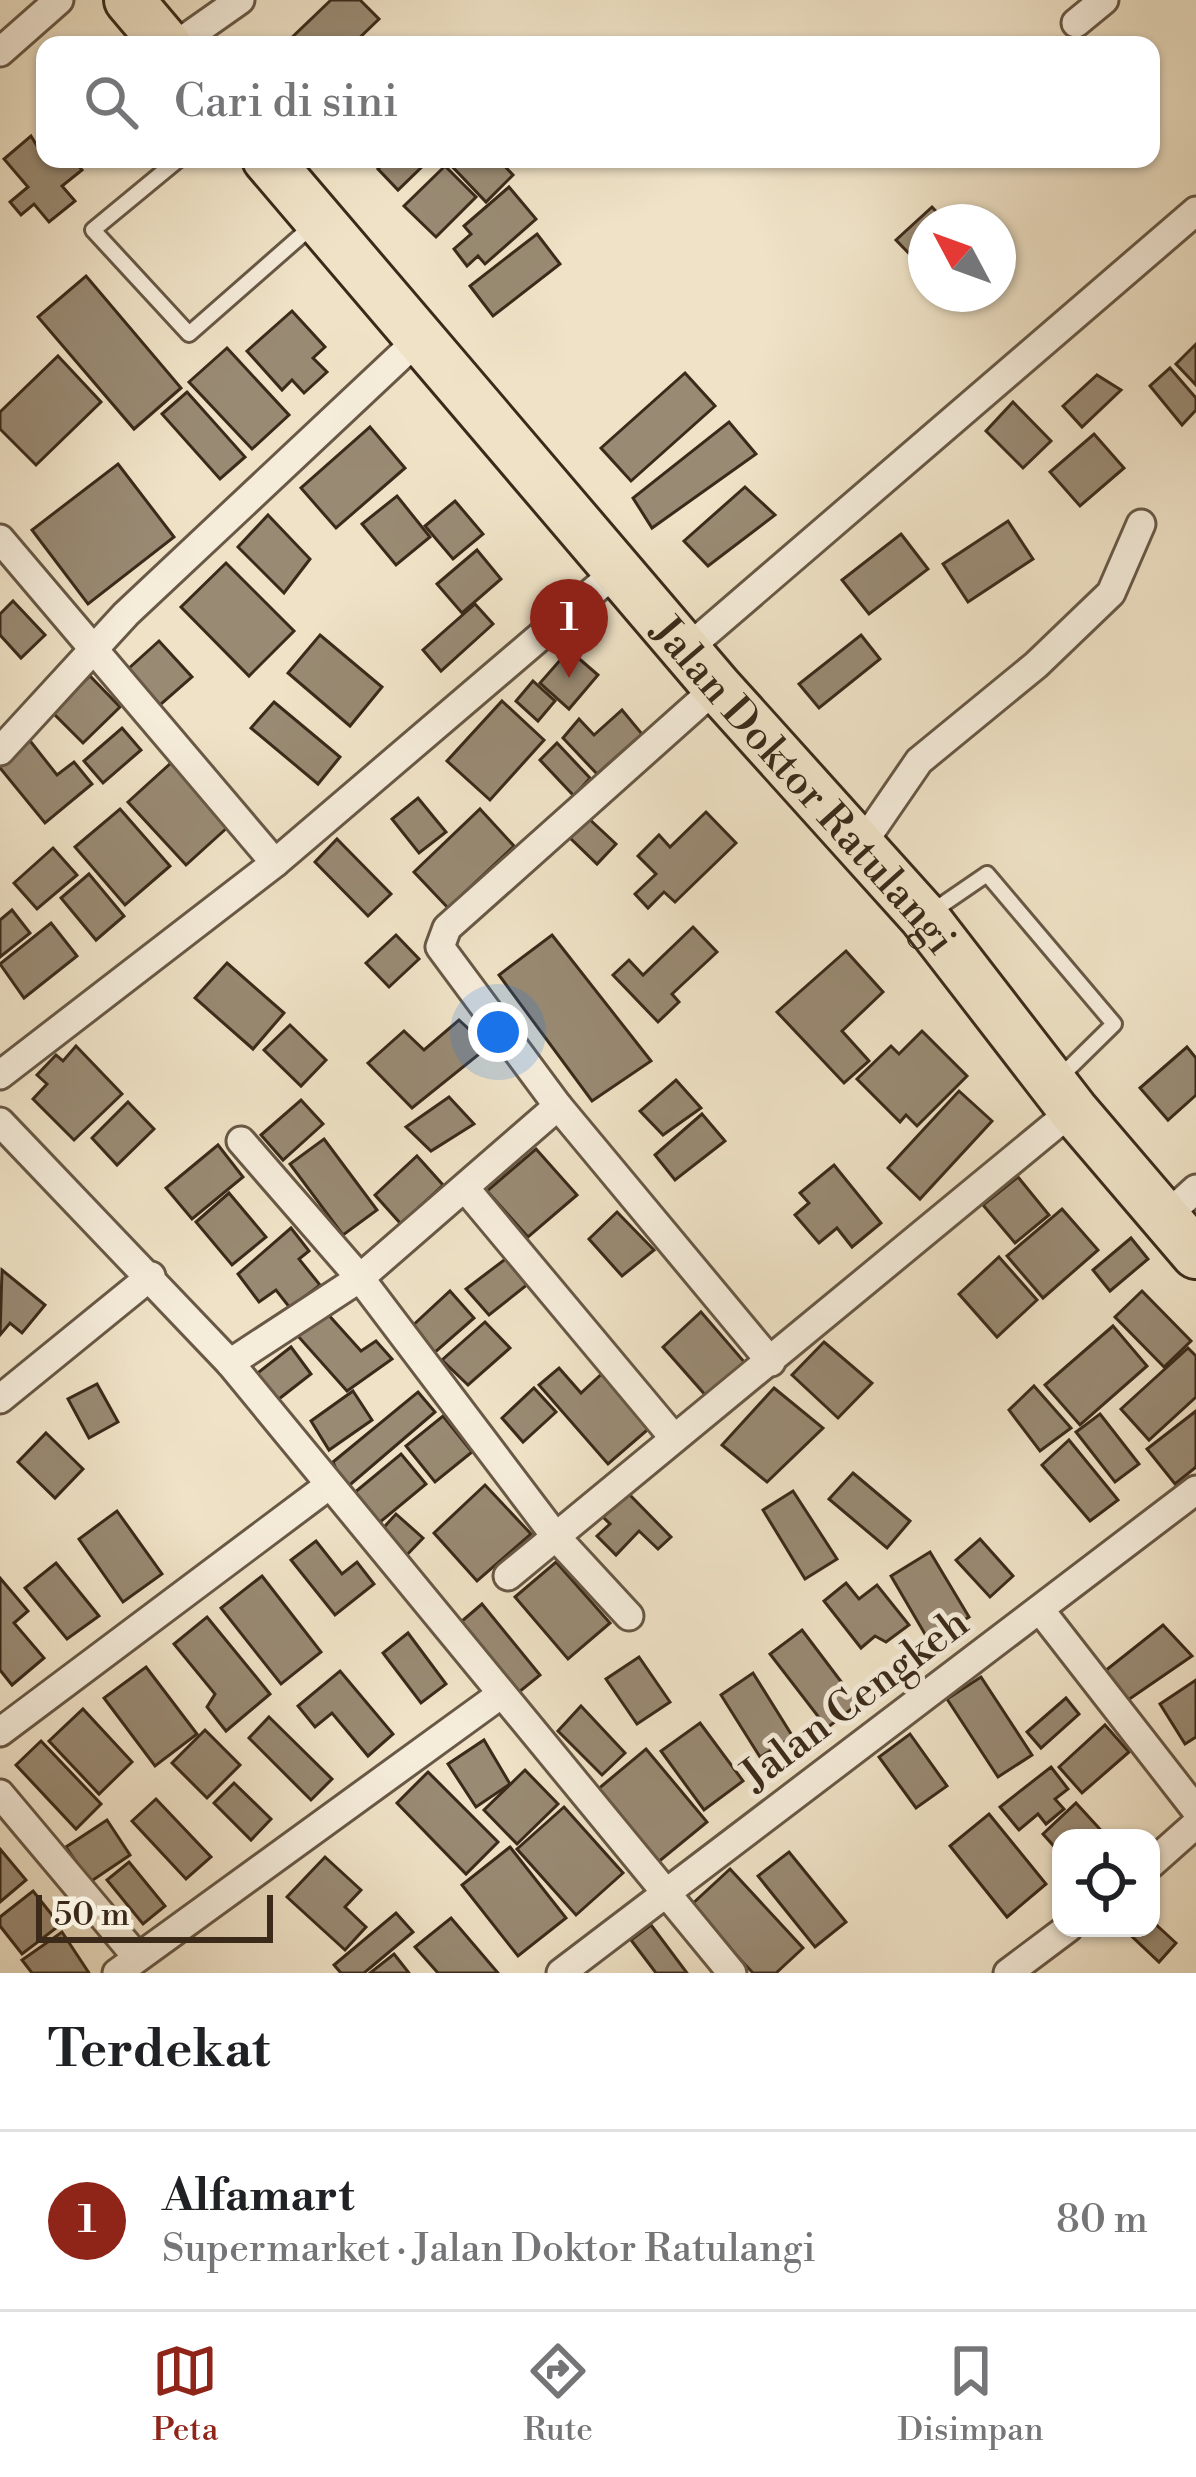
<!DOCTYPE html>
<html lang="id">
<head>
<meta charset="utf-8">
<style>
  :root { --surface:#fff; --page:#f2f2f2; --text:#202124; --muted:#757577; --line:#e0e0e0; --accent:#8f2418 }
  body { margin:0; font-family:"Libre Bodoni",serif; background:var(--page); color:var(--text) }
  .controls { position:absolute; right:36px; bottom:36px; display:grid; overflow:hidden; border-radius:24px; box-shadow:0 3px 9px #0004 }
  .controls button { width:108px; height:108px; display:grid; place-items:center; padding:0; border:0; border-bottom:3px solid var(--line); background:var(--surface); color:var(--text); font:60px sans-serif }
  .compass { position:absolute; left:908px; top:204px; width:108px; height:108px; border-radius:50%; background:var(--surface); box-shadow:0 3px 9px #0004; rotate:311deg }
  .scale { position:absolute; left:36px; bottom:30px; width:237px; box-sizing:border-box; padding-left:12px; border:6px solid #3b2a1a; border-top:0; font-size:33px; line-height:42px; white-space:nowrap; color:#3b2a1a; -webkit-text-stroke:9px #f5ecda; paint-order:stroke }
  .you { position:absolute; left:498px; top:1032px; width:42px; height:42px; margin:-30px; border:9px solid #fff; border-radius:50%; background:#1a73e8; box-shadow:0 0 0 18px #1a73e833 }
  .badge { display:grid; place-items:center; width:78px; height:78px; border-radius:50%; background:var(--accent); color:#fff; font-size:39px; font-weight:700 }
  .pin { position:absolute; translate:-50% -99px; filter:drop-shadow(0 3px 6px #0008) }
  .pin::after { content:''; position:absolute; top:63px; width:42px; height:36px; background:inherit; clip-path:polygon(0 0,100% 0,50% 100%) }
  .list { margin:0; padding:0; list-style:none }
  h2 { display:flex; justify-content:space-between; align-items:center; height:156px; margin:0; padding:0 48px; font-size:51px }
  h2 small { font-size:39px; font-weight:400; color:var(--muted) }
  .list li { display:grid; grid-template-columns:78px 1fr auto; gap:36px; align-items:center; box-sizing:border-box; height:180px; padding:0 48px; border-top:3px solid var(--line) }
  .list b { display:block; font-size:45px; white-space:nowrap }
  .list p { margin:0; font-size:39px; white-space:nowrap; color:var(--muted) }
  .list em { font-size:39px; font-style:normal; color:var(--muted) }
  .icon { flex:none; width:66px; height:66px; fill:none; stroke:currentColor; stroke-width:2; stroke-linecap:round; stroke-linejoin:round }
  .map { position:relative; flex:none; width:1196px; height:1973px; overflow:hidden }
  .search { position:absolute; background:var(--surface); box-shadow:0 3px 9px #0004; left:36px; right:36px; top:36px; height:132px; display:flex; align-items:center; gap:30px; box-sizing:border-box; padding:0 42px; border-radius:24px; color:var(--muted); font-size:45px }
  .sheet { height:336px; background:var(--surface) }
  nav { display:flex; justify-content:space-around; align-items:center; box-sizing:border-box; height:168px; border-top:3px solid var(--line); background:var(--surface); font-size:33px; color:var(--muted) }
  nav a { display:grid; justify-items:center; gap:6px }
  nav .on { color:var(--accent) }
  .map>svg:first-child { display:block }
</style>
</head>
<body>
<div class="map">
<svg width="1196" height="1973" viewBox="0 0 1196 1973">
  <rect width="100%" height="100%" fill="#efe2c6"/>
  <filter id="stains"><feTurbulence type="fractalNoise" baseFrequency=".00167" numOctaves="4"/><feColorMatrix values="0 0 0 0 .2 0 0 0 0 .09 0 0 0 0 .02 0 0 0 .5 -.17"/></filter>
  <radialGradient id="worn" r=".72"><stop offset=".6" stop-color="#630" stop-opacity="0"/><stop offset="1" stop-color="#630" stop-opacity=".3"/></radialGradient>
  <g fill="#998a73" stroke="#3b2a1a" stroke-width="3">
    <path d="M 331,0 L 360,0 L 379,19 L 352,45 L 284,45 Z"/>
    <path d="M 31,136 L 45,159 L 73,159 L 82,170 L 62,186 L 75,201 L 49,222 L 34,204 L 21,215 L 10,202 L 28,187 L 4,159 Z"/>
    <path d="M 389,159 L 430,159 L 398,190 L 378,169 Z"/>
    <path d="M 445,159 L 498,159 L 513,175 L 486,202 Z"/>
    <path d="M 445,166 L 476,197 L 436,237 L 404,206 Z"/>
    <path d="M 509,187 L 536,219 L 485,264 L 478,256 L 467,266 L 454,249 L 471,234 L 464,226 Z"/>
    <path d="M 932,207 L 946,222 L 926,222 L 926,271 L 896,240 Z"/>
    <path d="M 537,234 L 560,264 L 493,316 L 470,286 Z"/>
    <path d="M 86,276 L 181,388 L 134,429 L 38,317 Z"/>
    <path d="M 292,311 L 325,347 L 313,358 L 327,372 L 304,393 L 292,380 L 282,390 L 247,351 Z"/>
    <path d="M 1196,344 L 1196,385 L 1176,364 Z"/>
    <path d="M 227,348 L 289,415 L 252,449 L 189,382 Z"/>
    <path d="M 58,356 L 101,402 L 36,465 L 0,429 L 0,412 Z"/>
    <path d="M 1170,368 L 1196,398 L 1196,410 L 1182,425 L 1150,386 Z"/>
    <path d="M 685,373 L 715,406 L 631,481 L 601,448 Z"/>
    <path d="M 1097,375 L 1121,390 L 1082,427 L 1063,406 Z"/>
    <path d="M 187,392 L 245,457 L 220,479 L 162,414 Z"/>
    <path d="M 1013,402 L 1051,441 L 1023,468 L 986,431 Z"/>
    <path d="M 729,422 L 756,454 L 652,528 L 633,498 Z"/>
    <path d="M 370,427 L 405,468 L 336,528 L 301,488 Z"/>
    <path d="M 1094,434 L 1124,468 L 1080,506 L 1050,472 Z"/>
    <path d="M 118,464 L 174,537 L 88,604 L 32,530 Z"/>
    <path d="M 745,487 L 775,515 L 708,566 L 684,541 Z"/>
    <path d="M 397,496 L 430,537 L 396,565 L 362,524 Z"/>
    <path d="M 455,501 L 483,534 L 453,559 L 425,526 Z"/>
    <path d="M 268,515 L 310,559 L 284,593 L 238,547 Z"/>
    <path d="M 1008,521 L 1033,559 L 968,602 L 943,564 Z"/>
    <path d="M 901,534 L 928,569 L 869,614 L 842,580 Z"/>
    <path d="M 477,550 L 501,579 L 462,613 L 437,584 Z"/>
    <path d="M 226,563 L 294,631 L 249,676 L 181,607 Z"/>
    <path d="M 13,601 L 45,635 L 21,658 L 0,635 L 0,614 Z"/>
    <path d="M 475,604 L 493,624 L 441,671 L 423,650 Z"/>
    <path d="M 320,635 L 382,687 L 350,726 L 288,673 Z"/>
    <path d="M 861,635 L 880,659 L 819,708 L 799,684 Z"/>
    <path d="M 159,641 L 192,677 L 160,705 L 128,669 Z"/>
    <path d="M 569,650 L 598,675 L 569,709 L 540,683 Z"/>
    <path d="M 90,676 L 120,707 L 83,743 L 52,712 Z"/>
    <path d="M 533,681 L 555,701 L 538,721 L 516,701 Z"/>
    <path d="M 502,701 L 544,740 L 490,800 L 447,761 Z"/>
    <path d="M 274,702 L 340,757 L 318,784 L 251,728 Z"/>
    <path d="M 622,710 L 642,734 L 597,774 L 563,738 L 579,719 L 594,735 Z"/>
    <path d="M 122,728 L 141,750 L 103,783 L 84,761 Z"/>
    <path d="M 27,737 L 57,775 L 74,762 L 92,784 L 45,823 L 0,768 L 0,758 Z"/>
    <path d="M 557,743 L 590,778 L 574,796 L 540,760 Z"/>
    <path d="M 171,763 L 229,826 L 186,865 L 128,802 Z"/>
    <path d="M 418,798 L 446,832 L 419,853 L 392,819 Z"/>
    <path d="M 120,809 L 170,866 L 125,905 L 75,847 Z"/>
    <path d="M 480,809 L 514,846 L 448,908 L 414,872 Z"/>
    <path d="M 706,812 L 736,843 L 675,902 L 664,892 L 648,908 L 635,894 L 656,874 L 638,856 L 659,835 L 670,847 Z"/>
    <path d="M 586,816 L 616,844 L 597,864 L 568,836 Z"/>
    <path d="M 337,839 L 391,894 L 368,916 L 315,862 Z"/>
    <path d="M 53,848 L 77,875 L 37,909 L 14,883 Z"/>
    <path d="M 89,874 L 124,916 L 96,940 L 61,898 Z"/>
    <path d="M 12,910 L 30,933 L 0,957 L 0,920 Z"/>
    <path d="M 51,923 L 77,956 L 24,998 L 0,964 Z"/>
    <path d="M 693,927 L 717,952 L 672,994 L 679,1002 L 658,1022 L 613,975 L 629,960 L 643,975 Z"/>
    <path d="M 396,935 L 419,959 L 389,987 L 366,963 Z"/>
    <path d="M 552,935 L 651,1061 L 592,1101 L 499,975 Z"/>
    <path d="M 846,951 L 883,992 L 842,1031 L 869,1061 L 844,1083 L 777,1012 Z"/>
    <path d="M 227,963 L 284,1013 L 253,1049 L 195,998 Z"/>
    <path d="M 459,1020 L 488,1047 L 412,1108 L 368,1063 L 404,1031 L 424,1050 Z"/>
    <path d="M 290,1025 L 326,1060 L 301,1086 L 264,1050 Z"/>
    <path d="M 922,1031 L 967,1076 L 917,1126 L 906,1115 L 900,1122 L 857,1079 L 891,1046 L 899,1054 Z"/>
    <path d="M 76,1046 L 122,1094 L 74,1140 L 33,1099 L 47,1084 L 37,1075 L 56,1055 L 63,1061 Z"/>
    <path d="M 1187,1047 L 1196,1058 L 1196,1095 L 1168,1120 L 1140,1088 Z"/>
    <path d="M 676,1080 L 701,1108 L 663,1135 L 640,1111 Z"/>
    <path d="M 959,1091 L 992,1121 L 920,1199 L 888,1168 Z"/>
    <path d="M 449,1097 L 474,1124 L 431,1151 L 406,1127 Z"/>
    <path d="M 301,1100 L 323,1124 L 283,1160 L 261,1135 Z"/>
    <path d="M 128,1102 L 154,1129 L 117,1165 L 92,1138 Z"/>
    <path d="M 702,1114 L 725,1141 L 675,1180 L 655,1155 Z"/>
    <path d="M 324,1139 L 377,1210 L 343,1235 L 290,1164 Z"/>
    <path d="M 218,1145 L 243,1177 L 192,1219 L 166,1188 Z"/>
    <path d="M 536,1149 L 577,1195 L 528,1237 L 487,1191 Z"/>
    <path d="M 417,1156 L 443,1185 L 401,1224 L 375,1195 Z"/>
    <path d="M 834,1165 L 881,1223 L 852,1247 L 837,1228 L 819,1243 L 795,1215 L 809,1203 L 800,1193 Z"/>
    <path d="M 1018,1177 L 1049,1215 L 1015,1243 L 983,1205 Z"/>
    <path d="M 229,1193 L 266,1237 L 232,1265 L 196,1222 Z"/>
    <path d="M 1062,1209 L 1098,1250 L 1043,1298 L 1007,1256 Z"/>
    <path d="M 617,1212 L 654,1250 L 622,1276 L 589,1239 Z"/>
    <path d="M 291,1228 L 309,1251 L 299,1259 L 320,1285 L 290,1308 L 276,1290 L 259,1302 L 238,1274 Z"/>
    <path d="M 1131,1238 L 1148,1259 L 1110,1291 L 1093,1270 Z"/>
    <path d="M 512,1254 L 533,1280 L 489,1315 L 466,1289 Z"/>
    <path d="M 999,1257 L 1037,1300 L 997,1337 L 959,1294 Z"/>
    <path d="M 2,1270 L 45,1305 L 22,1333 L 10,1323 L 0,1335 Z"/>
    <path d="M 450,1291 L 474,1318 L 433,1354 L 410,1328 Z"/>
    <path d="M 1142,1291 L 1191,1341 L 1164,1367 L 1115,1317 Z"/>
    <path d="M 325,1311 L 361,1351 L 376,1341 L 392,1359 L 347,1391 L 297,1335 Z"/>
    <path d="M 701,1312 L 746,1364 L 708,1398 L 663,1347 Z"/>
    <path d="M 485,1322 L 510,1348 L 468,1385 L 442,1360 Z"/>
    <path d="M 1113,1326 L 1147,1366 L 1080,1425 L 1045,1385 Z"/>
    <path d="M 824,1342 L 872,1383 L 838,1418 L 792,1375 Z"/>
    <path d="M 291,1347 L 311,1374 L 275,1402 L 255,1375 Z"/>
    <path d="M 1188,1348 L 1196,1356 L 1196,1397 L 1149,1440 L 1121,1409 Z"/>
    <path d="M 559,1368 L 581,1393 L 606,1370 L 653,1425 L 608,1464 L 539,1385 Z"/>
    <path d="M 97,1384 L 118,1422 L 89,1438 L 68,1399 Z"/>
    <path d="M 1034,1386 L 1071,1428 L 1040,1451 L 1009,1410 Z"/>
    <path d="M 534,1388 L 556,1412 L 523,1442 L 502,1418 Z"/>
    <path d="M 774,1388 L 823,1428 L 767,1482 L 722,1445 Z"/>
    <path d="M 353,1391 L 372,1420 L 329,1450 L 311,1421 Z"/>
    <path d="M 418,1392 L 435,1412 L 345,1489 L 333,1462 Z"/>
    <path d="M 1196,1411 L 1196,1467 L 1175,1484 L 1147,1449 Z"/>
    <path d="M 1100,1414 L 1139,1464 L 1115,1482 L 1076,1432 Z"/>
    <path d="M 443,1416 L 472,1452 L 435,1482 L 406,1446 Z"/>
    <path d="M 46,1433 L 83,1469 L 55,1498 L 18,1462 Z"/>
    <path d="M 1069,1440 L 1118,1500 L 1090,1521 L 1042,1465 Z"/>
    <path d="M 401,1454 L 426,1484 L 379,1523 L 354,1493 Z"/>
    <path d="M 853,1473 L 910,1521 L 887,1548 L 829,1499 Z"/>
    <path d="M 485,1485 L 531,1534 L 477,1581 L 434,1533 Z"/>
    <path d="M 793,1491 L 837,1559 L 805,1579 L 763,1510 Z"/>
    <path d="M 628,1493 L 671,1537 L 658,1549 L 639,1531 L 616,1555 L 597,1536 L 610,1524 L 603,1517 Z"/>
    <path d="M 117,1511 L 162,1574 L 123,1602 L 79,1539 Z"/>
    <path d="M 396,1514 L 423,1538 L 402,1560 L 376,1536 Z"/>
    <path d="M 980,1539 L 1013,1576 L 990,1597 L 956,1560 Z"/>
    <path d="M 316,1541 L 342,1574 L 357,1562 L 374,1584 L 335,1615 L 291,1560 Z"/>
    <path d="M 930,1552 L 969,1617 L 929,1641 L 891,1576 Z"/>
    <path d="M 556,1562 L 610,1623 L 568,1659 L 515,1597 Z"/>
    <path d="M 56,1563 L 99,1616 L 67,1639 L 25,1588 Z"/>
    <path d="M 262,1576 L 321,1652 L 281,1684 L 221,1608 Z"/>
    <path d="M 0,1578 L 28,1611 L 14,1623 L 44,1658 L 12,1685 L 0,1670 Z"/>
    <path d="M 846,1583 L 859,1599 L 877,1585 L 909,1625 L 886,1642 L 875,1636 L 861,1648 L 824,1601 Z"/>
    <path d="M 482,1604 L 540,1675 L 513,1697 L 455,1627 Z"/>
    <path d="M 207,1617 L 270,1694 L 226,1731 L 207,1707 L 215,1694 L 174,1644 Z"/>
    <path d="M 1163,1625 L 1192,1656 L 1128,1700 L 1105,1671 Z"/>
    <path d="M 802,1630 L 858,1704 L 827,1728 L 770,1654 Z"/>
    <path d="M 408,1633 L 446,1684 L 421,1703 L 383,1653 Z"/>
    <path d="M 639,1657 L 670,1702 L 637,1724 L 606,1679 Z"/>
    <path d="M 146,1667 L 197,1734 L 155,1766 L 104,1698 Z"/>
    <path d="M 340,1671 L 393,1734 L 368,1756 L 332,1713 L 315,1727 L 298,1706 Z"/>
    <path d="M 753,1673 L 793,1737 L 760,1757 L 721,1695 Z"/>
    <path d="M 981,1677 L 1032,1755 L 998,1777 L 947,1699 Z"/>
    <path d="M 1196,1680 L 1196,1737 L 1185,1744 L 1160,1704 Z"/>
    <path d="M 1066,1698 L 1079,1714 L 1041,1748 L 1027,1732 Z"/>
    <path d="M 581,1706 L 625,1753 L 602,1775 L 558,1731 Z"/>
    <path d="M 83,1709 L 132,1762 L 99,1794 L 49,1741 Z"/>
    <path d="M 269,1717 L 332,1779 L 311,1800 L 249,1738 Z"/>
    <path d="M 700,1723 L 743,1781 L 704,1810 L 661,1751 Z"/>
    <path d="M 1105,1725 L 1129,1752 L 1082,1793 L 1059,1767 Z"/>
    <path d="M 205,1730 L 240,1765 L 207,1798 L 172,1763 Z"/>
    <path d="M 910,1734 L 947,1786 L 916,1808 L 879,1757 Z"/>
    <path d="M 484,1740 L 510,1784 L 476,1807 L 448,1764 Z"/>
    <path d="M 41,1741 L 101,1804 L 76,1829 L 16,1765 Z"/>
    <path d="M 646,1749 L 707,1822 L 651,1868 L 591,1795 Z"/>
    <path d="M 1051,1767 L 1068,1789 L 1055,1799 L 1064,1809 L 1046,1824 L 1038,1814 L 1019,1830 L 1000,1807 Z"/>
    <path d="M 525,1770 L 558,1804 L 517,1844 L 484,1810 Z"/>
    <path d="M 428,1772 L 498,1842 L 466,1874 L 397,1803 Z"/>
    <path d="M 234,1783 L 271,1819 L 251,1840 L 214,1803 Z"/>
    <path d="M 156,1799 L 211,1857 L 186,1879 L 132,1821 Z"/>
    <path d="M 1076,1803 L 1108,1838 L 1061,1838 L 1061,1854 L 1043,1834 Z"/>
    <path d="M 564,1807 L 623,1873 L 576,1915 L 517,1849 Z"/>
    <path d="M 989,1814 L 1046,1884 L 1007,1917 L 950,1846 Z"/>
    <path d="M 107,1820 L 130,1855 L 90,1882 L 66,1847 Z"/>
    <path d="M 510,1847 L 566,1918 L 518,1956 L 462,1885 Z"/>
    <path d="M 0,1849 L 26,1880 L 0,1902 Z"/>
    <path d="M 789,1852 L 846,1922 L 815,1947 L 758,1876 Z"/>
    <path d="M 325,1857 L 361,1890 L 345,1907 L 366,1927 L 345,1950 L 287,1897 Z"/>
    <path d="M 129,1862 L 165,1906 L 143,1924 L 107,1880 Z"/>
    <path d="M 730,1869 L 803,1948 L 776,1973 L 753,1973 L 690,1906 Z"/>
    <path d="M 33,1891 L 60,1925 L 22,1954 L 0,1926 L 0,1917 Z"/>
    <path d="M 396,1913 L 413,1932 L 364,1973 L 341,1973 L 334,1965 Z"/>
    <path d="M 451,1918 L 498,1973 L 438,1973 L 415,1947 Z"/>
    <path d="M 1151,1920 L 1176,1943 L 1159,1962 L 1123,1928 L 1151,1928 Z"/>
    <path d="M 651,1925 L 687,1973 L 656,1973 L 631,1940 Z"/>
    <path d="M 62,1932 L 89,1973 L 32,1973 L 22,1960 Z"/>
    <path d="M 394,1954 L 409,1973 L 370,1973 Z"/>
  </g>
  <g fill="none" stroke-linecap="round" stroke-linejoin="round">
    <g stroke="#685845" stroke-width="20">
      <g id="lane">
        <path d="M 179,159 L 93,230 L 189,334 L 311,227"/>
        <path d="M 933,911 L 987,874 L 1114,1024 L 1059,1078"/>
      </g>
    </g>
    <g stroke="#685845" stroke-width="33">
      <g id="street">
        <path d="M 1076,23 L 1104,0"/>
        <path d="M 176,45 L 240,0"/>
        <path d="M 0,52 L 59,0"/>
        <path d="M 0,539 L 275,863"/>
        <path d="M 686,650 L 1196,211"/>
        <path d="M 717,687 L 447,928 L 440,947 L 558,1106 L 771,1362"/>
        <path d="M 0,751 L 126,614 L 422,336"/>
        <path d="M 860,847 L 919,761 L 1036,665 L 1111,593 L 1141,524"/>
        <path d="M 0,1075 L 275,863 L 618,570"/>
        <path d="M 0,1122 L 230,1363 L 732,1973"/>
        <path d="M 241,1141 L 360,1278 L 556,1537 L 629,1616"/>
        <path d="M 465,1188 L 674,1438"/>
        <path d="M 1164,1218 L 1196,1189"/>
        <path d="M 230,1363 L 360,1278 L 558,1106"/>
        <path d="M 0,1399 L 151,1276"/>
        <path d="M 508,1576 L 1073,1110"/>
        <path d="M 1041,1611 L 1196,1810"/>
        <path d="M 0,1732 L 328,1486"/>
        <path d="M 0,1794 L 137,1957"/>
        <path d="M 1151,1864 L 1196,1824"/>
        <path d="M 117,1973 L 500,1695"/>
        <path d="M 561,1973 L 1196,1490"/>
        <path d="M 1008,1973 L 1068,1928"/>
      </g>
    </g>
    <g stroke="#3b2a1a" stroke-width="54">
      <g id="highway">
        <path d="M 129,0 L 167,45"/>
        <path id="s1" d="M 267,159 L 717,687 L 924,917 L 1073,1110 L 1196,1254"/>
      </g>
    </g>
    <use href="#lane" stroke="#f5ecda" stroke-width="14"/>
    <use href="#street" stroke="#f5ecda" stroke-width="27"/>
    <use href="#highway" stroke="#efe2c6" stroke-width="48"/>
  </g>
  <g text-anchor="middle" stroke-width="10" stroke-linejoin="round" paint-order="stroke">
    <g font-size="42" fill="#3b2a1a" stroke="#f5ecda">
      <text dy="15" stroke="none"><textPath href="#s1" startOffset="825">Jalan Doktor Ratulangi</textPath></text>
      <text transform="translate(854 1698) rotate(-37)" y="15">Jalan Cengkeh</text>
    </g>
  </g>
  <rect width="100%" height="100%" filter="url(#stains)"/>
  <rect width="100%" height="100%" fill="url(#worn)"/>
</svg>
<div class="controls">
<button><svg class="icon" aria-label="locate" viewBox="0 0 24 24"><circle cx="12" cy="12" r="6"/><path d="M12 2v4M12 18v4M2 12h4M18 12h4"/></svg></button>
</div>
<svg class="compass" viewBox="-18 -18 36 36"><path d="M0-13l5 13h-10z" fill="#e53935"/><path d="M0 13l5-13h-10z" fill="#757577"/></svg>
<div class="scale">50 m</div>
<div class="you"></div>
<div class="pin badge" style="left:569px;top:678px">1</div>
<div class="search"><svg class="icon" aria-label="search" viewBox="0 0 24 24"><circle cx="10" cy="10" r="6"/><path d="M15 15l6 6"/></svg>Cari di sini</div>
</div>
<section class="sheet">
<h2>Terdekat<small></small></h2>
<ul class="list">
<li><span class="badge">1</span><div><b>Alfamart</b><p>Supermarket · Jalan Doktor Ratulangi</p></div><em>80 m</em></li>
</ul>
</section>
<nav>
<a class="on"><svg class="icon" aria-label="map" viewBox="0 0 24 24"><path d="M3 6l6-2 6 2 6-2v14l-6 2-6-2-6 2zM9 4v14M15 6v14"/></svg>Peta</a>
<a><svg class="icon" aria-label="directions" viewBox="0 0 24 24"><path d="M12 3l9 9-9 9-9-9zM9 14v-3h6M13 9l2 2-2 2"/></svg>Rute</a>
<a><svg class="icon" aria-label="saved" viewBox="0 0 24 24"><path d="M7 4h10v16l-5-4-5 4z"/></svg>Disimpan</a>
</nav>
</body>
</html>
